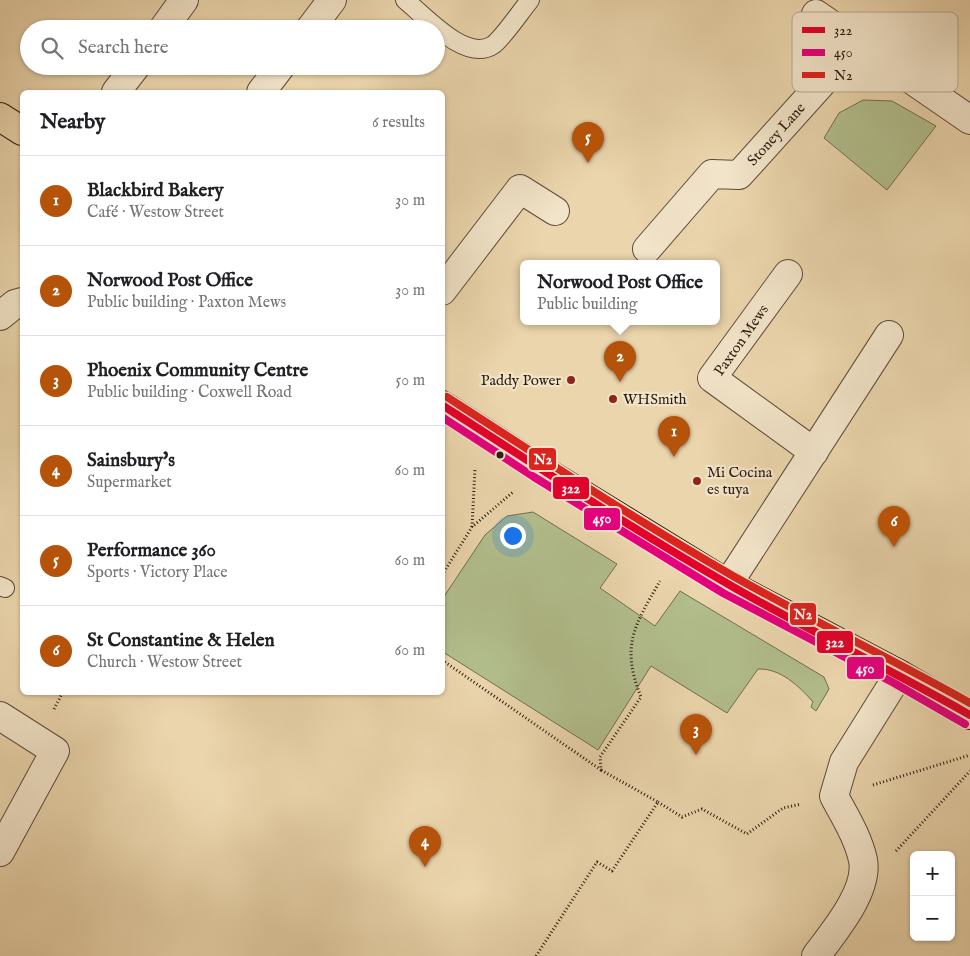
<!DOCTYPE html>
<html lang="en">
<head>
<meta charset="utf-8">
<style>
  :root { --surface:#fff; --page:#f6f6f6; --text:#202124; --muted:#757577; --line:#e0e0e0; --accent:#b45309 }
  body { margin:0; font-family:"IM FELL English",serif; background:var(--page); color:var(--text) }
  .controls { position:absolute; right:15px; bottom:15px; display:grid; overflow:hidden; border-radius:8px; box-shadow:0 1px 4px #0004 }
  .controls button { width:45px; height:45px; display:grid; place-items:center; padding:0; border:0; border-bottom:1px solid var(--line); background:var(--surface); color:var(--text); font:25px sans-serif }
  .you { position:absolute; left:512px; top:535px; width:18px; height:18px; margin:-12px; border:4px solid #fff; border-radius:50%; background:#1a73e8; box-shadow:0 0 0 8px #1a73e833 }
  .badge { display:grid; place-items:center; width:32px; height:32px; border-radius:50%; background:var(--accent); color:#fff; font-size:16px; font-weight:700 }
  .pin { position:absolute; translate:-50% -41px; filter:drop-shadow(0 1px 2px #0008) }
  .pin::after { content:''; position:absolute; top:26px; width:18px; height:15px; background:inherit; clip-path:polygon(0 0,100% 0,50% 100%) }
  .popup { position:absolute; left:520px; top:260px; width:200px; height:65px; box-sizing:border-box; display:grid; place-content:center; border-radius:8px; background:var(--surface); filter:drop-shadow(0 1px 4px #0005); font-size:16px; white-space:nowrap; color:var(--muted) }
  .popup b { font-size:19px; color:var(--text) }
  .popup::after { content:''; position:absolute; left:50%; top:100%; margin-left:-10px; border:10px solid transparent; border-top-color:var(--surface) }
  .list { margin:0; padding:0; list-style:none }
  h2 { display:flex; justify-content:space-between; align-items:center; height:65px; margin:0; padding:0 20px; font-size:21px }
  h2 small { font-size:16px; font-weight:400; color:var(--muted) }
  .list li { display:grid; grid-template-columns:32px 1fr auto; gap:15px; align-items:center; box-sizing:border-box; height:90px; padding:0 20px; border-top:1px solid var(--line) }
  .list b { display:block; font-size:19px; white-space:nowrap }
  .list p { margin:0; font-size:16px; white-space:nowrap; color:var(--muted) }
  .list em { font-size:16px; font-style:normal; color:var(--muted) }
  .icon { flex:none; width:28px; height:28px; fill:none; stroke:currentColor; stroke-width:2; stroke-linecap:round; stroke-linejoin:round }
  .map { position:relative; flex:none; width:970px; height:956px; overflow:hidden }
  .search { position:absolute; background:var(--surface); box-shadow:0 1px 4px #0004; left:20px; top:20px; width:425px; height:55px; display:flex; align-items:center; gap:12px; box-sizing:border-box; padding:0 18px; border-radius:28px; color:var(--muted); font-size:19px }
  .panel { position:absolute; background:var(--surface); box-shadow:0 1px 4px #0004; left:20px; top:90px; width:425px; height:605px; border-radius:8px }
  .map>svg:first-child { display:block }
</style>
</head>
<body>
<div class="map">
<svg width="970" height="956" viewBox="0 0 970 956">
  <rect width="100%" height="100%" fill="#ebd5ac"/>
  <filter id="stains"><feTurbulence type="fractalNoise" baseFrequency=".004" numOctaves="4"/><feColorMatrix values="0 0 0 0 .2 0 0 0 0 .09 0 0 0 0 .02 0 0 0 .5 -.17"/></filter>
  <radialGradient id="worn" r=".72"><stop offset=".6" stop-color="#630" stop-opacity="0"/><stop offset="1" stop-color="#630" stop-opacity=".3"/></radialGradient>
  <g fill="#b2be8d" stroke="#706e50">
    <path d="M 863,100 L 892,101 L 936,126 L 887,190 L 824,138 L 839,113 Z"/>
    <path d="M 533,512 L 617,564 L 600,588 L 655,626 L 680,591 L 824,677 L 829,689 L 816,711 L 811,707 L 813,702 C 799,686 780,668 758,669 L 727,713 L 651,666 L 598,750 L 443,652 L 443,598 L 485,535 L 507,516 Z"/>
  </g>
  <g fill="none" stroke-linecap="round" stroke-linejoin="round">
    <g stroke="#5c4b39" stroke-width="20">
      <g id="lane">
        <path d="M 405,0 C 425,16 466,63 493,45 C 503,38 521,11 530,0"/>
        <path d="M 0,586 L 5,588"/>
      </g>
    </g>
    <g stroke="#5c4b39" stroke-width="30">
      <g id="street">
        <path d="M 816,14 L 970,120"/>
        <path d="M 163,29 L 184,0"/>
        <path d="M 310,29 L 332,0"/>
        <path d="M 116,92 L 136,66"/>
        <path d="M 261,92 L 281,66"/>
        <path d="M 647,249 L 712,174 L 739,175 L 858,43"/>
        <path d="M 788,274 L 712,378 L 814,452"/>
        <path d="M 442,291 L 520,189 L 555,211"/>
        <path d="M 0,316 L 15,304 L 22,302"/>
        <path d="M 728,584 L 889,335"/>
        <path d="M 0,716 L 55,751 L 0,852"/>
        <path d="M 816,956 C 833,933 869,891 863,860 C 858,837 845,817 834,796 L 844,762 L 899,674"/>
      </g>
    </g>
    <g stroke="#2d1d13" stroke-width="30">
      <g id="primary">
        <path d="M 0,117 L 22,131"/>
        <path d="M 442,405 L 539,468 L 728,584 L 899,674 L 970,715"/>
      </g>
    </g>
    <g stroke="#2d1d13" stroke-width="3" stroke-dasharray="1 2.5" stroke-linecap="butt">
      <path d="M 472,527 L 475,468"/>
      <path d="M 442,575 L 472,527 L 513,492"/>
      <path d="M 442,660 L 601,770 L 600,757 L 641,697 C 620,645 635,625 660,581"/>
      <path d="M 54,709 L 63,692"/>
      <path d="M 873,785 L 970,755"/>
      <path d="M 658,802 L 682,817 L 702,809 L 747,834 L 783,808 L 801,804"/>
      <path d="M 896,851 L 970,771"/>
      <path d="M 536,956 L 597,862 L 612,871 L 658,802 L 601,770"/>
    </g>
    <use href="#lane" stroke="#f2e4c9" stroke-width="18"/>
    <use href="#street" stroke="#f2e4c9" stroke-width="28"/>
    <use href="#primary" stroke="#ebd5ac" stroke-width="28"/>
    <g stroke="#f2e4c9" stroke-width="11">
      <path id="bus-1" d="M 442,405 C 536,466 631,528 728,584 C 807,630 890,669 970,715"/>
    </g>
    <g stroke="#f2e4c9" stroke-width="11">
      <path id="bus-2" d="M 442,417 L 534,477 L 723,593 L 894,683 L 965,724"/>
    </g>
    <g stroke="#f2e4c9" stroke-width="11">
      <path id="bus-3" d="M 447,397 C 541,458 636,520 733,576 C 811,620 892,659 970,703"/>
    </g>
    <use href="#bus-1" stroke="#e4002b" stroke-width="8"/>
    <use href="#bus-2" stroke="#e5007d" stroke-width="8"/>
    <use href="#bus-3" stroke="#dc241f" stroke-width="8"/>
  </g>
  <g fill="#8f2418" stroke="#f2e4c9" stroke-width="2">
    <circle cx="571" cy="380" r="5"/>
    <circle cx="613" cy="399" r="5"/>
    <circle cx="697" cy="481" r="5"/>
  </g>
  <circle fill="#2d1d13" stroke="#f2e4c9" stroke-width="2" cx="500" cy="455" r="4.5"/>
  <g text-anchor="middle" stroke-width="4.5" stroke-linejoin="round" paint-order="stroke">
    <g font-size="15" fill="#2d1d13" stroke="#f2e4c9">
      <text transform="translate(776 134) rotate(-48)" y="5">Stoney Lane</text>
      <text transform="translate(741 340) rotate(-55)" y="5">Paxton Mews</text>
    </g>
    <g font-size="15" fill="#2d1d13" stroke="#f2e4c9" text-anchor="start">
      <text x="561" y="385" text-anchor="end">Paddy Power</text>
      <text x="623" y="404">WHSmith</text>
      <text x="707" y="477">Mi Cocina<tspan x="707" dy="17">es tuya</tspan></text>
    </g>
  </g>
  <rect x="792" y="12" width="166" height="80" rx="8" fill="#f2e4c9" stroke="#b7a892" stroke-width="1"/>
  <rect x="802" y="27" width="23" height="6" fill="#e4002b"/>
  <rect x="802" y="49" width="23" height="7" fill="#e5007d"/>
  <rect x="802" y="72" width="23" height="6" fill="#dc241f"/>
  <g font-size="14" fill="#2d1d13">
    <text x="834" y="35">322</text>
    <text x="834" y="57">450</text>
    <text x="834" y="80">N2</text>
  </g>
  <g stroke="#f2e4c9" stroke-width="2">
    <rect x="528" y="447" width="29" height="24" rx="5" fill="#dc241f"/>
    <rect x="552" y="476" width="38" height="24" rx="5" fill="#e4002b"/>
    <rect x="583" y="507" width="38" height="24" rx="5" fill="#e5007d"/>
    <rect x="789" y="602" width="28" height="24" rx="5" fill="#dc241f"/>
    <rect x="816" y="630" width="38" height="24" rx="5" fill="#e4002b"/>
    <rect x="846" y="656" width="39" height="24" rx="5" fill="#e5007d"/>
  </g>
  <g font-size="14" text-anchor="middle" font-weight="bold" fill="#fff">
    <text x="543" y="464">N2</text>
    <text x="571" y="493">322</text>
    <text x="602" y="523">450</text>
    <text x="803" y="619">N2</text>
    <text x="835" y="647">322</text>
    <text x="865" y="673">450</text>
  </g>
  <rect width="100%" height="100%" filter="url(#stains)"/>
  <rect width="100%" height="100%" fill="url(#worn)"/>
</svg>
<div class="controls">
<button>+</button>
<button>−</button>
</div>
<div class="you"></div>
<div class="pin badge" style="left:674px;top:457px">1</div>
<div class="pin badge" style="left:620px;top:382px">2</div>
<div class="popup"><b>Norwood Post Office</b>Public building</div>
<div class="pin badge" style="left:696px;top:755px">3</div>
<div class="pin badge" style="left:425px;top:867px">4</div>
<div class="pin badge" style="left:588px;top:163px">5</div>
<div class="pin badge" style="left:894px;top:547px">6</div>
<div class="search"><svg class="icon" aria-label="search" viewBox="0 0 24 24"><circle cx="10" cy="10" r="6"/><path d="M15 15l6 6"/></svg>Search here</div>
<section class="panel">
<h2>Nearby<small>6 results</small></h2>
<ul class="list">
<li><span class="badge">1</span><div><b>Blackbird Bakery</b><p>Café · Westow Street</p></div><em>30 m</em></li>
<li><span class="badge">2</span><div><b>Norwood Post Office</b><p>Public building · Paxton Mews</p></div><em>30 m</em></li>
<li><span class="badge">3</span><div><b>Phoenix Community Centre</b><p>Public building · Coxwell Road</p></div><em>50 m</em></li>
<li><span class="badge">4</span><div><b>Sainsbury's</b><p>Supermarket</p></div><em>60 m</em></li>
<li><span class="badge">5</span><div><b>Performance 360</b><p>Sports · Victory Place</p></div><em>60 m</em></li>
<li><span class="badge">6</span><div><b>St Constantine &amp; Helen</b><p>Church · Westow Street</p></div><em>60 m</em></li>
</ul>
</section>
</div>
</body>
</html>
